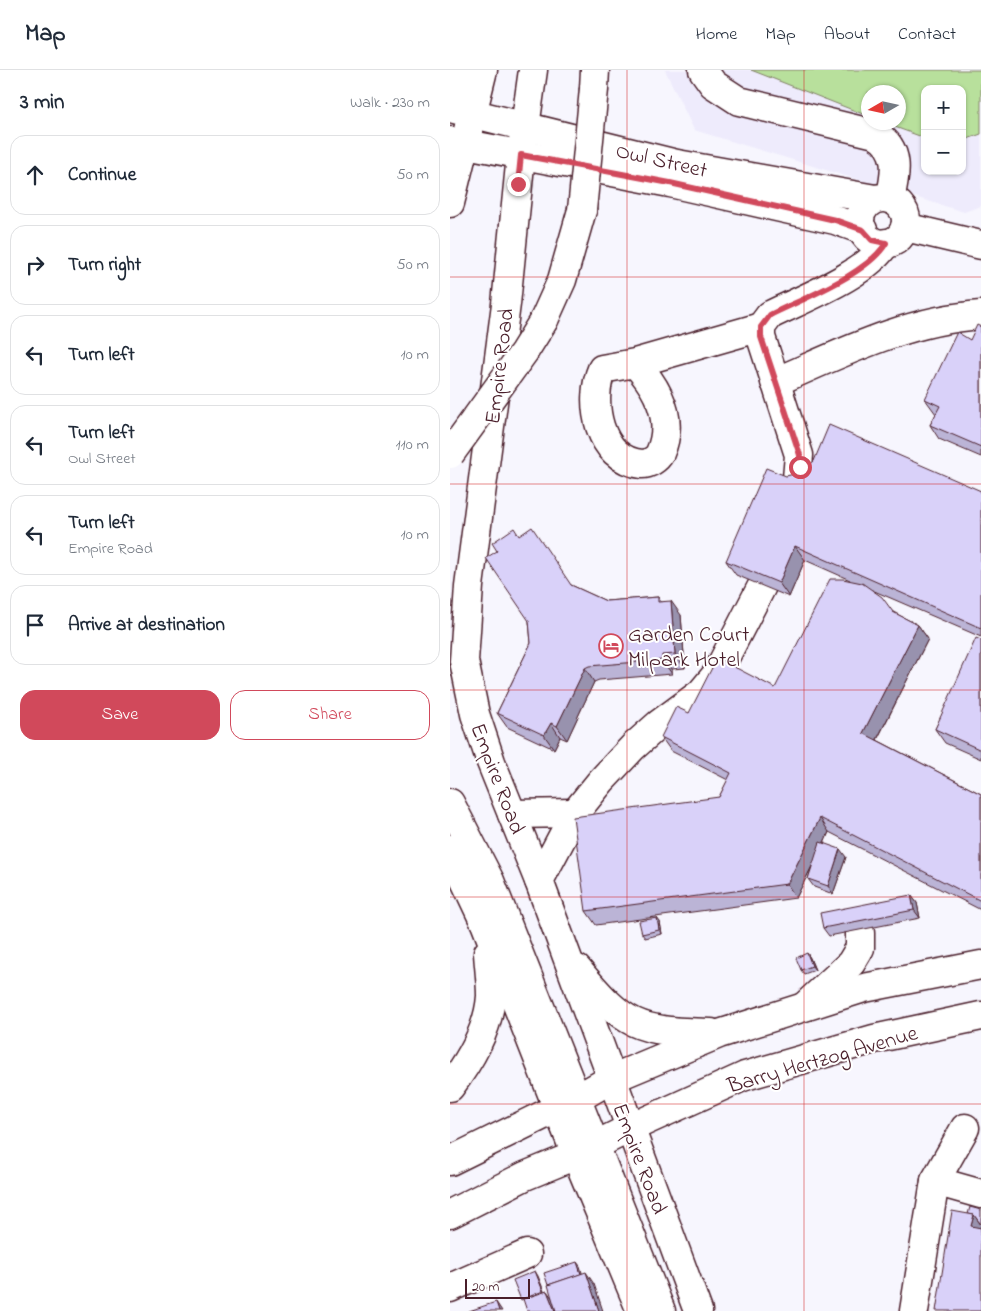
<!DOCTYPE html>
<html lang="en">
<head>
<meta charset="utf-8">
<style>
  :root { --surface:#fff; --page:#f2f2f3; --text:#1f2937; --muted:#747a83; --line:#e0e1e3; --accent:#d1495b }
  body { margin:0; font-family:"Indie Flower",sans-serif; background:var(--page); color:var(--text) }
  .controls { position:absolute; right:15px; top:15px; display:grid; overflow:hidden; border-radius:10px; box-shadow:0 1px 4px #0004 }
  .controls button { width:45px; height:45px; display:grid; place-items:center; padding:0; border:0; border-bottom:1px solid var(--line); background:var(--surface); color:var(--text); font:25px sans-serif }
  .compass { position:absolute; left:411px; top:15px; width:45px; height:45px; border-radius:50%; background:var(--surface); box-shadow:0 1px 4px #0004; rotate:261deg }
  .scale { position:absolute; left:15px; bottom:12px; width:65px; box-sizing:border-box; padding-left:5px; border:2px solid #4a1f2b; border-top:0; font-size:14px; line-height:18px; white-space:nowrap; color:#4a1f2b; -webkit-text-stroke:4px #fff; paint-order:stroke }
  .stop { position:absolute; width:15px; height:15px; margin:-11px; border:4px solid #d1495b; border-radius:50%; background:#fff }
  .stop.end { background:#d1495b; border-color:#fff; box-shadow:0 1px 5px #0008 }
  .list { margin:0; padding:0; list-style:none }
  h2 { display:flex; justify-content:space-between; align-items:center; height:65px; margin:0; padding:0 20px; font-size:21px }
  h2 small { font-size:16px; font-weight:400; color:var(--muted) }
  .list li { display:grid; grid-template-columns:32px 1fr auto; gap:15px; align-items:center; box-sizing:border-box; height:80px; margin:0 10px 10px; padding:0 10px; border:1px solid var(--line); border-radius:15px }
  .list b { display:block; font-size:19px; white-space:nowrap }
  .list p { margin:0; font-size:16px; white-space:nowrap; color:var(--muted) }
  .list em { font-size:16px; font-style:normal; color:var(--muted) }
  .actions { display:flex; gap:10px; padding:15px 20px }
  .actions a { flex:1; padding:11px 0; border:1px solid var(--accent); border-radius:15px; text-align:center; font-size:18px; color:var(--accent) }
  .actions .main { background:var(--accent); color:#fff }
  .icon { flex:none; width:28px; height:28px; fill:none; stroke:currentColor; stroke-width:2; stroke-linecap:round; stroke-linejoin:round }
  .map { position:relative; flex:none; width:531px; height:1241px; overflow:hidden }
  header { display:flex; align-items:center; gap:30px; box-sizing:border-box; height:70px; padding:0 25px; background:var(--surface); border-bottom:1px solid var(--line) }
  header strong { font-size:24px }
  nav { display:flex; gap:28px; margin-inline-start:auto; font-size:18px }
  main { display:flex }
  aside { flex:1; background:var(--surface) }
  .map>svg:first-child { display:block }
</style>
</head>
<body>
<header>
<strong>Map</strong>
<nav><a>Home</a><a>Map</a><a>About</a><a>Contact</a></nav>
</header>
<main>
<aside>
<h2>3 min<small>Walk · 230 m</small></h2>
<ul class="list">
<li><svg class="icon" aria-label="ahead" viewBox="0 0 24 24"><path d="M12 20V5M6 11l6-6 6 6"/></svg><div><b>Continue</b></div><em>50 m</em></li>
<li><svg class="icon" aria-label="right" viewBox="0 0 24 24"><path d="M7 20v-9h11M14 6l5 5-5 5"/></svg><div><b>Turn right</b></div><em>50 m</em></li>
<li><svg class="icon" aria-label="left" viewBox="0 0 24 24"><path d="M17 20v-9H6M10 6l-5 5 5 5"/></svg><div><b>Turn left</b></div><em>10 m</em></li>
<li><svg class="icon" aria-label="left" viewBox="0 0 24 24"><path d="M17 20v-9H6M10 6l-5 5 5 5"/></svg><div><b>Turn left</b><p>Owl Street</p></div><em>110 m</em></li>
<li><svg class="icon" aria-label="left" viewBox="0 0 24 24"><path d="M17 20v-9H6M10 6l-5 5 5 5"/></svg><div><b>Turn left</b><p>Empire Road</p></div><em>10 m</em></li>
<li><svg class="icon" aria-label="arrive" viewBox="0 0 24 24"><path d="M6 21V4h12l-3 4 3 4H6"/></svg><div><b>Arrive at destination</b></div></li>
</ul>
<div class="actions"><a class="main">Save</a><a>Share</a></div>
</aside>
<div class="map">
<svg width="531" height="1241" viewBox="0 0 531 1241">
  <rect width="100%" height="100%" fill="#f7f6fe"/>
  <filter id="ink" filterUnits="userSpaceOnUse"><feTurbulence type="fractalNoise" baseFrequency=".02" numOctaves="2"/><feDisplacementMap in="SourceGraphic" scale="10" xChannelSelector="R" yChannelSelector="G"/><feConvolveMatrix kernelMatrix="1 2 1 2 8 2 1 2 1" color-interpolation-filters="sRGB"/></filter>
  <g filter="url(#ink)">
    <path fill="#eeebfc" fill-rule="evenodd" d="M 215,0 L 531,0 L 531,136 L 514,142 L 244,60 ZM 475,19 L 512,19 L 512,101 L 475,101 ZM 418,22 L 448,22 L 448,52 L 418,52 Z"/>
    <path fill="#b8e09c" stroke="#818064" d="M 301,0 L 531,0 L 531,64 L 512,71 L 512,19 L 475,19 L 475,68 L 434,53 L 448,52 L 448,22 L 418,22 L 418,46 Z"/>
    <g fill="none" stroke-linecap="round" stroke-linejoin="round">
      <g stroke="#4a1f2b" stroke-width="31">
        <g id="minor">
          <path d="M 253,0 L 263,14 L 289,31 L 425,64 C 451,79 446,104 440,129"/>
          <path d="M 0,38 L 227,94 L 425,129"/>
          <path d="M 0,71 L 220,113 L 385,150 L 413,160"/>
          <circle cx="433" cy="151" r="23"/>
          <path d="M 0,133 L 33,0"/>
          <path d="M 455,157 L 531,175"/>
          <path d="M 185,293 L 152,299 C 138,331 148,390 192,394 C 199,394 207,389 210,383 C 225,349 208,318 185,293 L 311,257"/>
          <path d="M 325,312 C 392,283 457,250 531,245"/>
          <path d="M 346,420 L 349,385 L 311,267 L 311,257 L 320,245 C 352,229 418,204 436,173"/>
          <path d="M 0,733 L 40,811 L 211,1241"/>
          <path d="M 62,744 L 125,743"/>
          <path d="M 89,811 L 125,743 L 151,711 L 183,677 L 209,654 L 251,623 L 266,605 L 312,516"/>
          <path d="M 356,935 L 401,893 L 410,878 L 410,863"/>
          <path d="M 485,1111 L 531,1124"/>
          <path d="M 0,1218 L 77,1184"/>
          <path d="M 464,1241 L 485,1111 L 515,1058"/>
        </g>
      </g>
      <g stroke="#4a1f2b" stroke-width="31">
        <g id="major">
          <path d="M 83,0 L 71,85 L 56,234 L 19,516 L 14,591 L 25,644 L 41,692 L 89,811 L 248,1241"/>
          <path d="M 144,19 L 145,0"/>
          <path d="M 0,36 L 8,0"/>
          <path d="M 94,250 L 112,210 L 132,140"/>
          <path d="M 0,779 L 35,853 L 126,1085 L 191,1241"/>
          <path d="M 127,899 C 176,957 185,961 261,963"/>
          <path d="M 0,1017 C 19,992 39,958 41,926 C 41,912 39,898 38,883"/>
          <path d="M 0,1091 L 128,1028 L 161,1009 L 269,964 L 414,918 L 531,895"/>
          <path d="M 0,1144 L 75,1106 L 126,1085 L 180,1058 L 295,1006 L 424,969 L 531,946"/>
        </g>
      </g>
      <use href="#minor" stroke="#fff" stroke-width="28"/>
      <use href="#major" stroke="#fff" stroke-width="28"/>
      <g stroke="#4a1f2b" stroke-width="31" stroke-linecap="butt">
        <g id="major-bridge">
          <path d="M 132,140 L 144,19"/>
          <path d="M 0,384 L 74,282 L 94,250"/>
        </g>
      </g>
      <use href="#major-bridge" stroke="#fff" stroke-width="28"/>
    </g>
    <g fill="#bbb4d6" stroke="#4a1f2b">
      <path d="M 531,257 L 531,387 L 489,369 L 480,355 L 486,344 L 475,329 Z"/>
      <path d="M 336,406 L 531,421 L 531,567 L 422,520 L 443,542 L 468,555 L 478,569 L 427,670 L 531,724 L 531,840 L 379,762 L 374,774 L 396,787 L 383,824 L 364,817 L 358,809 L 362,796 L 346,828 L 146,855 L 136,841 L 269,727 L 278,710 L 221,681 L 211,667 L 239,643 L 325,618 L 400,510 L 355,490 L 339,527 L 286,505 L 276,491 Z"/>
      <path d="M 69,466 L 121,515 L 156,531 L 208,527 L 211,532 L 231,545 L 235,598 L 222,599 L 222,604 L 149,610 L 144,612 L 117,670 L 110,667 L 104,679 L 57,657 L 47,643 L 81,573 L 79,551 Z"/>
      <path d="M 531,570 L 531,689 L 495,673 L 485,659 Z"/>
      <path d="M 461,825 L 467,833 L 470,848 L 379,866 L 373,858 Z"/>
      <path d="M 210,852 L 212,864 L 195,868 L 192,864 Z"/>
      <path d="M 357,883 L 360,888 L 365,900 L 354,904 L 351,900 Z"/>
    </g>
    <g fill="#9892ae" stroke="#4a1f2b">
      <path d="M 345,476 L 355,490 L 339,527 L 329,513 Z"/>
      <path d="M 221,531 L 231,545 L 235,598 L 225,584 Z"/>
      <path d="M 468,555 L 478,569 L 423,677 L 413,663 Z"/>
      <path d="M 212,585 L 222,599 L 222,604 L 212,590 Z"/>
      <path d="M 135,598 L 144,612 L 117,670 L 107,656 Z"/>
      <path d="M 101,653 L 110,667 L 104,679 L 94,665 Z"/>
      <path d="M 370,748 L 379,762 L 346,828 L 337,814 Z"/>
      <path d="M 390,779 L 396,787 L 383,824 L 378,816 Z"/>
      <path d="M 461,825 L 467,833 L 470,848 L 464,840 Z"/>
      <path d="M 207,848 L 210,852 L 212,864 L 209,860 Z"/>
      <path d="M 357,883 L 360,888 L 365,900 L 362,896 Z"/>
      <path d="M 524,1145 L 531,1155 L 531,1170 L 521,1156 Z"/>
      <path d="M 127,1192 L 130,1196 L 134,1209 L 131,1205 Z"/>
      <path d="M 85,1201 L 88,1206 L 96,1226 L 93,1221 Z"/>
      <path d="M 136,1202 L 144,1214 L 153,1241 L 149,1241 Z"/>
      <path d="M 97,1221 L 105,1232 L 108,1241 L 105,1241 Z"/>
      <path d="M 46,1232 L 52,1241 L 49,1241 Z"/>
    </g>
    <g fill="#d9d1f9" stroke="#4a1f2b">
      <path d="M 527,255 L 531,257 L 531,377 L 480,355 L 490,336 L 475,329 L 507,262 L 520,270 Z"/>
      <path d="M 379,355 L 531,421 L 531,558 L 345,476 L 329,513 L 276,491 L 316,398 L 336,406 L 352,402 L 364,391 Z"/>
      <path d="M 82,457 L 121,515 L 156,531 L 208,527 L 208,532 L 221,531 L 225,584 L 212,585 L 212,590 L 139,596 L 135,598 L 107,656 L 101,653 L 94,665 L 47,643 L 81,573 L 79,551 L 36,488 L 47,481 L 42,473 L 64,458 L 69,466 Z"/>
      <path d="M 380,509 L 393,509 L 412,513 L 432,527 L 443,542 L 468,555 L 413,663 L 531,724 L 531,831 L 370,748 L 337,814 L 136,841 L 123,747 L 269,727 L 281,703 L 211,667 L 226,637 L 239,643 L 267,588 L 325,618 Z"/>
      <path d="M 526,568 L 531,570 L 531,680 L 485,659 Z"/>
      <path d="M 370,772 L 390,779 L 378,816 L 358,809 Z"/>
      <path d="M 461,825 L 464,840 L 373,858 L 370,843 Z"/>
      <path d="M 207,848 L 209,860 L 192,864 L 189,851 Z"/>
      <path d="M 357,883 L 362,896 L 351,900 L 346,888 Z"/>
      <path d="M 520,1137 L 531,1140 L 531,1154 L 530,1153 L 524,1145 L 518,1144 Z"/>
      <path d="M 502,1141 L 524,1145 L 521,1156 L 531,1158 L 531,1241 L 486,1241 Z"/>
      <path d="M 127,1192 L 131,1204 L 98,1215 L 94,1203 Z"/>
      <path d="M 85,1201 L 93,1221 L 71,1230 L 63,1210 Z"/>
      <path d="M 136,1202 L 149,1241 L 106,1241 L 98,1215 Z"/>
      <path d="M 97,1221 L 105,1241 L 77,1241 L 73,1229 Z"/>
      <path d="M 46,1232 L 49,1241 L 19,1241 Z"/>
    </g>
  </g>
  <g fill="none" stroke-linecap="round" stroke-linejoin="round" filter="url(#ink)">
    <path stroke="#d1495b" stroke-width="6" d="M 68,114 L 71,85 L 220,113 L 385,150 L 413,160 L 422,170 L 436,173 C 418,204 352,229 320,245 L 311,257 L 311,267 L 350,385 L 350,397"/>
  </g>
  <path fill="none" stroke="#d62828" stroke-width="1" stroke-opacity="0.55" d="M 177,0 L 177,1241M 354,0 L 354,1241M 0,207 L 531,207M 0,414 L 531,414M 0,620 L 531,620M 0,827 L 531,827M 0,1034 L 531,1034"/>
  <defs>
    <g id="hotel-ring" transform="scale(1.25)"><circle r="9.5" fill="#fff" stroke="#d1495b" stroke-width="1.5"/><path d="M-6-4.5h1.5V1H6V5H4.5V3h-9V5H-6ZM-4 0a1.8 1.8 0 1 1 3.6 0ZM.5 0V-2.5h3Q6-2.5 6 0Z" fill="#d1495b"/></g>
  </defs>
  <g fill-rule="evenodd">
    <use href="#hotel-ring" x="161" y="576"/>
  </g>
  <g text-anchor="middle" stroke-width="4" stroke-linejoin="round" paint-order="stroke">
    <g font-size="22" fill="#4a1f2b" stroke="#fff">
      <text transform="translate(212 89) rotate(13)" y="8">Owl Street</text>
      <text transform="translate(48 296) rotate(-83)" y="8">Empire Road</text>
      <text transform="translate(49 708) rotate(69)" y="8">Empire Road</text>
      <text transform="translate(372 988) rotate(-16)" y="8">Barry Hertzog Avenue</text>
      <text transform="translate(191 1088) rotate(69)" y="8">Empire Road</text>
    </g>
    <g font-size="22" fill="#4a1f2b" stroke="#fff" text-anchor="start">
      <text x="178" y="571">Garden Court<tspan x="178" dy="25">Milpark Hotel</tspan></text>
    </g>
  </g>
</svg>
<div class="controls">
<button>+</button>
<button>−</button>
</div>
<svg class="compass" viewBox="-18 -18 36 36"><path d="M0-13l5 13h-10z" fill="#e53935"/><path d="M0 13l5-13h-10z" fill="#747a83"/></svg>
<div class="scale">20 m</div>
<div class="stop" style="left:350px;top:397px"></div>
<div class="stop end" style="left:68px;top:114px"></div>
</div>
</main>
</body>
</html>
